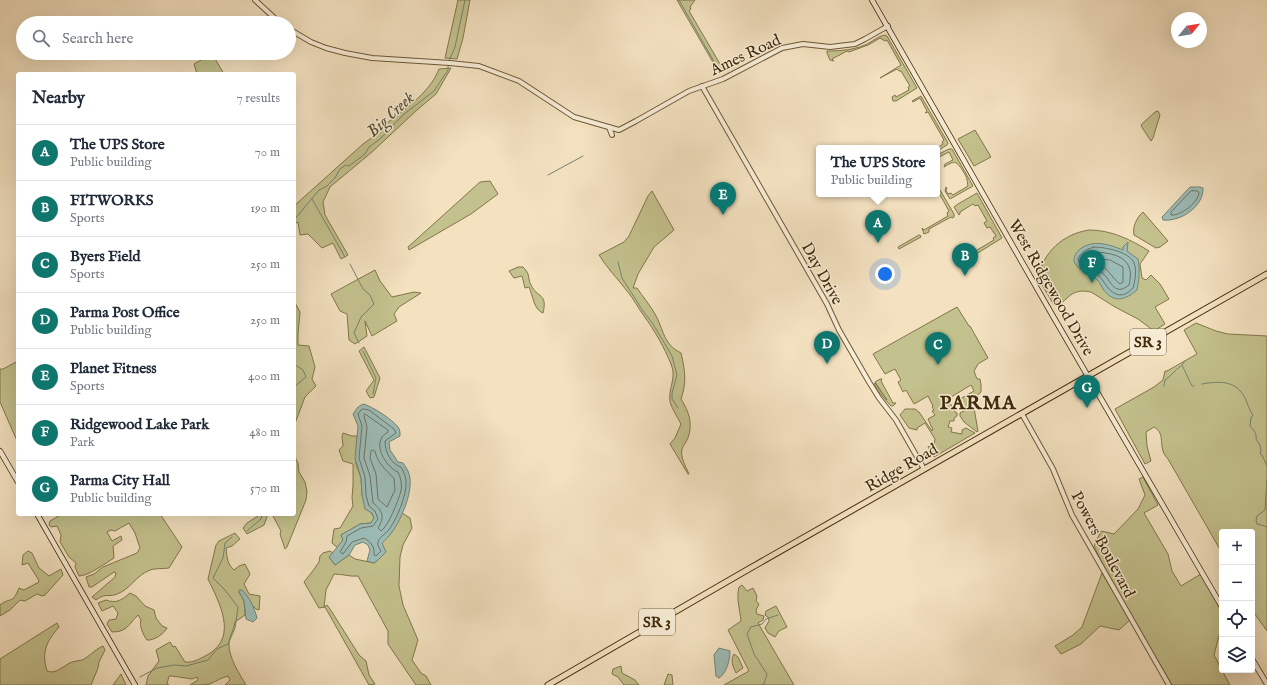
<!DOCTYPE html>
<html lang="en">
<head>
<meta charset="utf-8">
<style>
  :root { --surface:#fff; --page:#f2f2f3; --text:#1f2937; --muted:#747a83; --line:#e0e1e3; --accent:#0f766e }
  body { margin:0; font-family:"IM FELL English",serif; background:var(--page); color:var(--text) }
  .controls { position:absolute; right:12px; bottom:12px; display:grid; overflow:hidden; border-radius:4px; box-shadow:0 4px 16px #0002 }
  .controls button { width:36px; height:36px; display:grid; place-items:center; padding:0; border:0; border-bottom:1px solid var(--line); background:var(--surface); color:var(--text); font:20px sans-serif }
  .compass { position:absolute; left:1171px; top:12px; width:36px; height:36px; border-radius:50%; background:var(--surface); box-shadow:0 4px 16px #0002; rotate:60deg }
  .you { position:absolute; left:885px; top:274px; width:14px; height:14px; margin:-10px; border:3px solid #fff; border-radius:50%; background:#1a73e8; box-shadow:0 0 0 6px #1a73e833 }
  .badge { display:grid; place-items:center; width:26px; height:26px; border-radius:50%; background:var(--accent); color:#fff; font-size:13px; font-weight:700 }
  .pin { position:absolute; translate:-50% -33px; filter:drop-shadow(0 1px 2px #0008) }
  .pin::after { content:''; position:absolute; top:21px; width:14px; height:12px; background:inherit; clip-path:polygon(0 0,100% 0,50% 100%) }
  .popup { position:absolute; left:816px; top:145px; width:124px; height:52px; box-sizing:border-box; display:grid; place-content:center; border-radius:4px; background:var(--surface); filter:drop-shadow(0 1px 3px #0005); font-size:13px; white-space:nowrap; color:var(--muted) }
  .popup b { font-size:15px; color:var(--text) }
  .popup::after { content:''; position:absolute; left:50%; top:100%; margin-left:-8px; border:8px solid transparent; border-top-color:var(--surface) }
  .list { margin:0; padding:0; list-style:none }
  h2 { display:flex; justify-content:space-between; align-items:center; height:52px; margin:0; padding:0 16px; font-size:17px }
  h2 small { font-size:13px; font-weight:400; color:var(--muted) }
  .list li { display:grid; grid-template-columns:26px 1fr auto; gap:12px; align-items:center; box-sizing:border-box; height:56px; padding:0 16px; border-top:1px solid var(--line) }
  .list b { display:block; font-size:15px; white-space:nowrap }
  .list p { margin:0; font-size:13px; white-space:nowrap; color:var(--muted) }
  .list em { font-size:13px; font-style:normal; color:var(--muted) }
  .icon { flex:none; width:22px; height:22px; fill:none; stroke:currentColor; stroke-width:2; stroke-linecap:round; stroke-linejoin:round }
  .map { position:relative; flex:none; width:1267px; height:685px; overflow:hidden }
  .search { position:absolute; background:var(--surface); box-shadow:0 4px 16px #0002; left:16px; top:16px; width:280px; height:44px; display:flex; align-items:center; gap:10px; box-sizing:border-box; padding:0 14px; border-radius:22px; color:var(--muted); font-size:15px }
  .panel { position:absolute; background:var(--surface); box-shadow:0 4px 16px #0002; left:16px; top:72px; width:280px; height:444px; border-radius:4px }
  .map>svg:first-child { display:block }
</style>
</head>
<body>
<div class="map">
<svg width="1267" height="685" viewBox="0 0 1267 685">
  <rect width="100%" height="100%" fill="#f3e1c0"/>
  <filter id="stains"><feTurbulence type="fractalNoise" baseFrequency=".005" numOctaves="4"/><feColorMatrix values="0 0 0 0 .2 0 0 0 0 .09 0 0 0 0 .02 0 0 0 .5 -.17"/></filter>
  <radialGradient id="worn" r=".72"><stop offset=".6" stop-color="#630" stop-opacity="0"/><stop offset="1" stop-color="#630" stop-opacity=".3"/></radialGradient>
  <g fill="#c3c18d" stroke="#82764a">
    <path d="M 458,0 L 470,0 L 463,38 L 457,59 L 445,58 Z"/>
    <path d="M 677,0 L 695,0 L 690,7 L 691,9 L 689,11 L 723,69 L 720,72 L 718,71 Z"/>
    <path d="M 885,35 L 887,36 L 917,88 L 896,101 L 893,101 L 892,97 L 895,95 L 896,97 L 909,90 L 908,87 L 910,86 L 901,71 L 899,71 L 897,69 L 880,78 L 901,65 L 887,40 L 885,41 L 880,38 L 868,45 L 849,52 L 847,51 L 832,59 L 834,61 L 830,60 L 827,53 L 827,51 C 840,51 853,50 865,45 C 872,42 878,36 885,35 Z"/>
    <path d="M 212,54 L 224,74 L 197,74 L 194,64 Z"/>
    <path d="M 451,68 L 436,94 L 417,110 L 372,152 L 330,187 L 323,202 L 325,215 L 348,255 L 341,259 L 333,243 L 322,248 L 308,234 L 300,235 L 298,222 L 294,224 L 294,206 L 363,144 L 381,131 L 381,128 C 401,111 429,95 439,69 Z"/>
    <path d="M 921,96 L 948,143 L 947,145 L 937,151 L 937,148 L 943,144 L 942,142 L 944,140 L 928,112 L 925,113 L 927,111 L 920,98 L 913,102 L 912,101 Z"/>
    <path d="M 1158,111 L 1160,115 L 1153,138 L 1151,141 L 1143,129 L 1141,125 L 1155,112 Z"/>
    <path d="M 975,130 L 991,157 L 974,166 L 958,139 Z"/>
    <path d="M 949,149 L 952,149 L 973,186 L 950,199 L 945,191 L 946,187 L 947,188 L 946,190 L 948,194 L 951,193 L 953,195 L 968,186 C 967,184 968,182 967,180 C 967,177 964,173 963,171 C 956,160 954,161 944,167 L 945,164 L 953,160 L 949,152 L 937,158 L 937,155 Z"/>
    <path d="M 490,181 L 498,194 L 471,214 L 409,250 L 408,247 L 480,182 Z"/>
    <path d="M 940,190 L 954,214 L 954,217 L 952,218 L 951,217 L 929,229 L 929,232 L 924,234 L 922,228 L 924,230 L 948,216 L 947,213 L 949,211 L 939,193 L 937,194 L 937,191 Z"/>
    <path d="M 652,191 L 674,230 L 654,247 L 638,274 L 633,288 L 637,288 C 643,297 650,305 655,314 C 664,330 663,344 681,353 C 685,370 687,382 681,399 C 689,412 693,423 688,438 C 686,442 683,446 682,449 C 680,457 686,467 689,474 L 688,474 L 670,444 L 675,438 L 681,424 C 678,418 672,409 670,402 C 668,388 677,378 671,364 C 664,347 655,331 644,316 C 638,308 634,299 627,291 C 618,279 607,268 599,255 L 624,242 L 629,236 L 648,196 Z"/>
    <path d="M 977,193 L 1002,238 L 973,256 L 970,251 L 972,253 L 994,240 L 993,238 L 996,236 L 990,227 L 987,228 L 984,223 L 987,221 L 978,205 L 975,206 L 973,204 L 960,212 L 960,214 L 959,215 L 954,207 L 958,204 Z"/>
    <path d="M 1143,212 L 1168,241 L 1160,247 L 1156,248 L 1134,235 C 1132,227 1137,217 1143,212 Z"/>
    <path d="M 1089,230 C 1112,230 1131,240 1149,251 L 1140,264 L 1142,278 L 1146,280 L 1151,275 L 1160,284 L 1169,299 L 1155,307 L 1165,324 L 1154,331 L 1138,319 L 1115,307 L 1091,292 C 1067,287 1069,304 1054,305 L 1038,278 C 1043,252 1063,234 1089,230 Z"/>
    <path d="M 919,235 L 920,235 L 921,237 L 899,249 L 898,247 Z"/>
    <path d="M 518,267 L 523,267 C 531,275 527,277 531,285 C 537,298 548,293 543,313 C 534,310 533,296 529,287 L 525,288 L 522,276 L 514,278 L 509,271 Z"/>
    <path d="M 375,270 L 380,281 L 392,297 L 414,292 L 421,293 L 399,307 L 394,314 L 397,321 L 372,336 L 365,321 L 367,336 L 355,344 L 349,340 L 347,314 L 340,311 L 331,294 Z"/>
    <path d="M 294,301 L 300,312 L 298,333 L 298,345 L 309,346 L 315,367 L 312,379 L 316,386 L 305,397 L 294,426 Z"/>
    <path d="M 957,307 L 969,326 L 970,326 L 988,358 L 978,364 L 974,371 L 977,379 L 980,379 L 981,385 L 981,392 L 973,399 L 972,408 L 974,408 L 978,431 L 977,432 L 964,422 L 960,416 L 960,413 L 966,410 L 960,399 L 974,391 L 971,385 L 946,400 L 947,402 L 949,401 L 955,412 L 957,413 L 957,416 L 954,418 L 954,421 L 950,421 L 948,427 L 952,428 L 951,432 L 962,434 L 962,430 L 966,428 L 975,433 L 934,457 L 928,447 L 934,444 L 935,439 L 925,423 L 917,428 L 917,430 L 909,428 L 900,415 L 905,409 L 915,409 L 919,412 L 932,431 L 933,430 L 928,419 L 935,415 L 932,411 L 934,410 L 932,407 L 933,406 L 928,396 L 914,404 L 906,390 L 903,392 L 898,382 L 901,380 L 895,369 L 885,374 L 873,354 Z"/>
    <path d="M 1196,323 L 1216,331 L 1228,334 L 1267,336 L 1267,631 L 1252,610 L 1252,532 L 1222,532 L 1222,553 L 1168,459 C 1166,457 1164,454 1163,451 C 1160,442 1164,432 1154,427 L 1146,432 L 1147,446 L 1151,461 L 1145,464 L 1115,409 L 1154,387 L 1163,380 L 1165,371 L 1167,371 L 1197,354 L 1184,330 Z"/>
    <path d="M 364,347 L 380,378 L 374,397 L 370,398 L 366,391 L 374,380 L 359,351 Z"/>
    <path d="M 18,361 L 18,443 L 0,402 L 0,369 L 3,369 Z"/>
    <path d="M 880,379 L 882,379 L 881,381 L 893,403 L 896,403 L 893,406 L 891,406 L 882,396 L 874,384 L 875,383 L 887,400 L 875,382 Z"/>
    <path d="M 343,433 L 352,436 L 357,436 L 356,464 L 361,478 L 362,495 L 374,518 L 371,523 L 360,524 L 341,535 L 343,540 L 338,548 L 332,543 L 334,529 L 340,528 L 353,506 L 352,498 L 353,485 L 353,464 L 343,461 L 339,450 L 343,446 L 342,437 Z"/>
    <path d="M 294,455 L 298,463 L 299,472 L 305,482 L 307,491 L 306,500 L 287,547 L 285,549 L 280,534 L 281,531 L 272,514 L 294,514 Z"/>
    <path d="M 1143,477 L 1158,505 L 1144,513 L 1168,554 L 1172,571 L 1181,586 L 1201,574 L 1222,610 L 1222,631 L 1220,632 L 1214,655 L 1230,685 L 1172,685 L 1107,574 L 1094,546 L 1101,531 L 1114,534 L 1138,509 L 1145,495 L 1139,479 Z"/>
    <path d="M 402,513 L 410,518 L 412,528 L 403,545 L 400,557 L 399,586 L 403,605 L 418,640 L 412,660 L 421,673 L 426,676 L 431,685 L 416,685 L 388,644 L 388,631 L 358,576 C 350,577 343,574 334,574 L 326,590 L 324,607 L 327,605 L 330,609 L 359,655 L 366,661 L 369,675 L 375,684 L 369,685 L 325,607 L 319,608 L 304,582 L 312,572 L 319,562 L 320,556 L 323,553 L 330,551 L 333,553 L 329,557 L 335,565 L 349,555 L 355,559 L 374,563 L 378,560 L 386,552 L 381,543 L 392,532 Z"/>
    <path d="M 62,514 L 87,514 L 93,516 L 95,514 L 160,514 L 182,547 L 169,568 C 163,569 155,568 150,570 C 135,576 131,589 117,594 C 107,598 107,592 96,600 L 92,597 L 115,577 L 116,573 L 114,572 L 92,587 L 89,587 L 86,577 L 94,574 L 103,567 L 137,553 L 140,548 L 135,533 L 129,523 L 115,531 L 111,530 L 107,532 L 112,541 L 121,536 L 122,540 L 113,546 L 114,558 C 106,563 88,576 79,576 L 75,567 L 76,563 L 69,557 L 60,542 L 61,535 L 57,526 L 51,527 L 49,525 L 50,521 Z"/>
    <path d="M 257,514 L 268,514 L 264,525 L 247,534 L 243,528 L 247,523 L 258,516 Z"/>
    <path d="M 235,533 L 240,539 L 232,546 L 226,548 C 227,557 227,564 234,570 L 239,566 L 245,564 L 250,574 L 244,584 L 249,594 L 260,596 L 259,610 L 256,609 L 239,592 L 244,601 L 245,615 L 235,622 C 234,630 229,637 229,644 C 228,656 240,675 246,685 L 225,685 L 230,680 L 228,676 C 221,678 216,681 210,684 C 204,685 196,685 190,685 L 198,680 L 197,677 L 192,679 L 172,676 L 169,676 L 167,684 L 169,685 L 146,685 L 148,676 L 159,661 L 156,650 L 170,642 L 173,647 L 175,646 L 185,662 C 194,663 201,658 209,654 C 238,636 219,602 208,579 L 216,545 L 219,541 Z"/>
    <path d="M 28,551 L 32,553 L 39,568 L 49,576 L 61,569 L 63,575 L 45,595 L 42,596 L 37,594 L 25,601 L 20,600 L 10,610 L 0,616 L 0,605 C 12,596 12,605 19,588 L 24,590 L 39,582 L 38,579 L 28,563 L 22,565 L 23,555 Z"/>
    <path d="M 1102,573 L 1130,620 L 1119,630 L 1100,626 L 1081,644 L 1061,654 L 1055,646 L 1073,635 L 1082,627 Z"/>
    <path d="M 742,585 L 747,591 L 753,588 L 757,596 L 756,601 L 759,604 L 756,610 L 757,614 L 764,616 L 763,620 L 758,623 L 794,685 L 724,685 L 749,671 L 728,630 L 741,621 C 740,609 736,599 739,587 Z"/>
    <path d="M 130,593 L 136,596 L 145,606 L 154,610 L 156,618 L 162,626 L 167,628 C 164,634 153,641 147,640 C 143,635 139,625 141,620 L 138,615 C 128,625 127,632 112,632 L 107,624 L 109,620 L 116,619 L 118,613 L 113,606 L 102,611 L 98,603 L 106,600 C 116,604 122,600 130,593 Z"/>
    <path d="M 776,606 L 787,627 L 779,631 L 775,637 L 768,633 L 765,628 L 769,621 L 768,617 L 765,615 L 766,611 Z"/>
    <path d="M 57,623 L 59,627 C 47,641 41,651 47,671 C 56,675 64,665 72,662 C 75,661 79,661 82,660 C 89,657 94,650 103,646 L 105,650 L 99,662 L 98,668 L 91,685 L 0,685 L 0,659 Z"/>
    <path d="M 734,654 L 738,657 L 743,668 L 736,673 C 733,667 730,660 734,654 Z"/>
    <path d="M 621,666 L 622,673 L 635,680 L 639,685 L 624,685 L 618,677 L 612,674 L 613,669 Z"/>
    <path d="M 121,674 L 126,685 L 113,685 Z"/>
    <path d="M 668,674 L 672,675 L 673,685 L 664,685 Z"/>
  </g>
  <g fill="#9cbcb7" stroke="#778271">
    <path d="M 1190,187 L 1200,187 L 1203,188 C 1204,206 1181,222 1163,220 L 1162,217 L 1164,215 Z"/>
    <path d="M 1128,242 L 1127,251 L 1138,259 C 1140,270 1139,279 1137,290 C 1125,300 1114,304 1103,289 C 1101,285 1099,281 1096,279 C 1089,272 1079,271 1074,262 C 1074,257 1075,254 1079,250 C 1092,239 1108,244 1123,250 L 1123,247 Z"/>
    <path d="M 363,404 C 372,406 393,420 398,427 C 400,430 400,432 400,436 L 389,442 L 390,450 L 398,462 L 403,463 C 405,466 408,470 409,474 C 414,490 402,518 392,532 C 390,536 385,540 382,543 L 386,552 L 378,560 L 374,563 L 367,561 L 370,550 L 368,545 L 363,542 L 355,545 L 349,555 L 335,565 L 329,557 L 343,540 L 341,535 L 360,524 L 371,523 L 374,518 L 372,513 L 365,509 L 362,495 L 361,478 L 355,458 L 358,426 L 353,414 L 358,407 Z"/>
    <path d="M 239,590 L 242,590 C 250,598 254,607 257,618 L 253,622 L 246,619 L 244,601 L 239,592 Z"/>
    <path d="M 719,648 L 730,651 C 730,659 727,673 719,678 L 716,676 L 714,655 Z"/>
  </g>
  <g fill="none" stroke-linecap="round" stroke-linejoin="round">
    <g stroke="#6e7360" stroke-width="1">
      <path d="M 1197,191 L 1199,192 C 1199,202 1181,216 1171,215 L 1171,212 L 1189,193 L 1191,191 Z"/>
      <path d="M 1094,247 C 1105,247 1130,252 1134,263 C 1137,270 1135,281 1133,288 C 1129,292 1123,297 1116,294 C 1108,291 1105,282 1099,276 C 1093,270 1080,268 1078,259 C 1081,252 1087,249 1094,247 Z"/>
      <path d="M 1095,252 C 1117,253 1136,259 1129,285 C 1113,298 1111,278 1100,271 C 1095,267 1089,265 1084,260 L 1084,258 L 1090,254 Z"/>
      <path d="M 1099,259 L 1110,260 L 1123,267 L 1123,282 L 1120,284 C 1111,277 1109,269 1097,262 L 1097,260 Z"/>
      <path d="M 364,409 L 369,410 L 394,429 L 396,433 L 385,441 C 385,452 391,464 401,467 C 404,472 406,477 406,482 C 407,495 396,521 388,531 C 385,534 378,538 378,543 C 377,545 380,549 381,551 L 376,556 L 374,555 C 375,547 371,542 364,538 L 352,542 L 343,554 L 340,552 L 346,542 L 347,536 L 361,528 L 373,526 L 378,519 L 375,511 L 369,506 L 366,495 L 365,477 L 359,458 L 362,426 L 358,414 L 361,410 Z"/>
      <path d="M 365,414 L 388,430 L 388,432 C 385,434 382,436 381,439 C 376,451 388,468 398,472 C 401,478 402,485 401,491 C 398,501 389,525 381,531 L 378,528 C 385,517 383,511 373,503 L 370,476 L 364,458 L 367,427 L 364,416 Z"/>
      <path d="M 373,450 L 375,451 C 377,462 386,471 394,478 L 395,490 L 387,507 L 378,499 L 376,474 L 370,458 L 371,451 Z"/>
    </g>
    <g stroke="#778271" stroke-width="1">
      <path d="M 679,0 L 720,72"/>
      <path d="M 449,61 L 455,47 L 465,0"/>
      <path d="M 548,175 L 583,156"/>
      <path d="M 312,199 L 345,257"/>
      <path d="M 294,220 L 319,190 L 327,186 L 335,178 L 340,169 L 346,165 L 349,166 L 365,154 L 369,147 L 380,139 L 403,115 L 434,91 L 448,70 L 448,64"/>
      <path d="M 618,262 L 622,278 L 643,311 L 653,324 L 672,356 L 677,375 L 672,393 L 672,399 L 678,408"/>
      <path d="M 350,264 L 363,289 L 370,295 L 374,304 L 361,317 L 354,333 L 359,343"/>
      <path d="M 363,351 L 376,378 L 373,394"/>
      <path d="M 1185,361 L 1182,365 L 1192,386 L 1194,386"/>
      <path d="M 294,364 L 303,370 L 306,377 L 294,387"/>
      <path d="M 1202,384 C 1219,381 1236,380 1245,398 C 1248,404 1249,410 1253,415 L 1251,418 L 1250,426 C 1254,430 1257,434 1256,439 L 1260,445 L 1261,450 L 1260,454 L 1262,455 L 1267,466"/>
      <path d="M 1164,386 L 1165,380 C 1172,376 1174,370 1181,366"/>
      <path d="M 1267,480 L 1265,510 L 1257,516 L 1256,520 L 1257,524 L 1265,526 L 1267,528"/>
      <path d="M 247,531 L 261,519 L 262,514"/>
      <path d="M 140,677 L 157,668 L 174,665 L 186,666 L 208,660 L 217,649 L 228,644 L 235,628 L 238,607 L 225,590 L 213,578 L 223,558 L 225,543 L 232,537"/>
      <path d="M 761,685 L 764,684 L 767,674 L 754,654 L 747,634 L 751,627 L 762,624 L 766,619 L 778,615"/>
    </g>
    <g stroke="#6d5836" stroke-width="6">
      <g id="tertiary">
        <path d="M 255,0 L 280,23"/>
        <path d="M 289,29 L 311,42 L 326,48 L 345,53 L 372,58 L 450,63 L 479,66 L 519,81 L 574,117 L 619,130 L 636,121 L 689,91 L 723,79 L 782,48 L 803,44 L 830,47 L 855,44 L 865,39 L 888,26"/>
        <path d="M 702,86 L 827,304 L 839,330 L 869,382 L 879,398 L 896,420 L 924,469"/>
        <path d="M 609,127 L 612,135"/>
        <path d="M 1022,414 L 1053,469 L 1072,515 L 1169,685"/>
      </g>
    </g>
    <g stroke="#402a08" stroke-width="6">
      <g id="secondary">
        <path d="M 872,0 L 1050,311 L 1222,607"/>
        <path d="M 0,451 L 18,482"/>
        <path d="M 37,514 L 135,685"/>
        <path d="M 1252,659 L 1267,684"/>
      </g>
    </g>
    <g stroke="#402a08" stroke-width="7">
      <path id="primary" d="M 548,685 L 747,570 L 1267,274"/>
    </g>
    <use href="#tertiary" stroke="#f7ecd6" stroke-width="4"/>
    <use href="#secondary" stroke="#f7ecd6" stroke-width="4.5"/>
    <use href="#primary" stroke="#f3e1c0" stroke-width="5"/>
  </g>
  <g text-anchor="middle" stroke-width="3" stroke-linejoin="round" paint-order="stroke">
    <g fill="#f7ecd6" stroke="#776446" stroke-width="1">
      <rect x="1130" y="329" width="36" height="26" rx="3"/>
      <rect x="639" y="609" width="36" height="26" rx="3"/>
    </g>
    <g font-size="15" font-weight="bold" fill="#402a08">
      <text x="1148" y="347">SR 3</text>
      <text x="657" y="627">SR 3</text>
    </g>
    <g font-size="16" fill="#402a08" stroke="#f7ecd6">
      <text transform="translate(745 54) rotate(-25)" y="6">Ames Road</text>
      <text transform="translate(823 273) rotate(61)" y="6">Day Drive</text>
      <text transform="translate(1052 287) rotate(60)" y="6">West Ridgewood Drive</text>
      <text transform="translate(901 467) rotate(-30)" y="6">Ridge Road</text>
      <text transform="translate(1104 544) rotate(62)" y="6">Powers Boulevard</text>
    </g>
    <g font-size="17" font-style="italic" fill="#574e34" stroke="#f7ecd6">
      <text transform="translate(390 114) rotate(-43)" y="6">Big Creek</text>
    </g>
    <g font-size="20" font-weight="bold" letter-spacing="1" fill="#402a08" stroke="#f7ecd6">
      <text x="978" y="409">PARMA</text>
    </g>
  </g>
  <rect width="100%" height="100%" filter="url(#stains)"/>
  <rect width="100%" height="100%" fill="url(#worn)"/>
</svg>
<div class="controls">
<button>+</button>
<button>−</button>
<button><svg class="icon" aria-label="locate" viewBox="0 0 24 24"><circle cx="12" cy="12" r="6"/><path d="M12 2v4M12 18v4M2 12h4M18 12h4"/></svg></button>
<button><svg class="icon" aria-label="layers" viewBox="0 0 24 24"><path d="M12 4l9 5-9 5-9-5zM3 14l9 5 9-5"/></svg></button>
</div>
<svg class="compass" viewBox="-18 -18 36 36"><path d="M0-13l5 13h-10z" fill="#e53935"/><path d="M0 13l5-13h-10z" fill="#747a83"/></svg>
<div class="you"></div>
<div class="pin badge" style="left:878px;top:243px">A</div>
<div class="popup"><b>The UPS Store</b>Public building</div>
<div class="pin badge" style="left:965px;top:276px">B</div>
<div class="pin badge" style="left:938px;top:365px">C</div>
<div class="pin badge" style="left:827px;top:364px">D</div>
<div class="pin badge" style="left:723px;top:215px">E</div>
<div class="pin badge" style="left:1092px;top:283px">F</div>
<div class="pin badge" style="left:1087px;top:408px">G</div>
<div class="search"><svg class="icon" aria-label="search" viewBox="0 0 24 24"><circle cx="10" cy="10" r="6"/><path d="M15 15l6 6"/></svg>Search here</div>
<section class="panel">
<h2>Nearby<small>7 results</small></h2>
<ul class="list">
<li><span class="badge">A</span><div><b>The UPS Store</b><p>Public building</p></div><em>70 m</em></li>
<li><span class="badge">B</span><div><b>FITWORKS</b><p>Sports</p></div><em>190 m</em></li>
<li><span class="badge">C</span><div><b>Byers Field</b><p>Sports</p></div><em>250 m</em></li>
<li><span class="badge">D</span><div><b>Parma Post Office</b><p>Public building</p></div><em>250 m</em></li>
<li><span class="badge">E</span><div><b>Planet Fitness</b><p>Sports</p></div><em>400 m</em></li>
<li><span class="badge">F</span><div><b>Ridgewood Lake Park</b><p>Park</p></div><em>480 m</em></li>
<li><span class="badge">G</span><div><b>Parma City Hall</b><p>Public building</p></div><em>570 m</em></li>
</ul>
</section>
</div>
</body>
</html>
